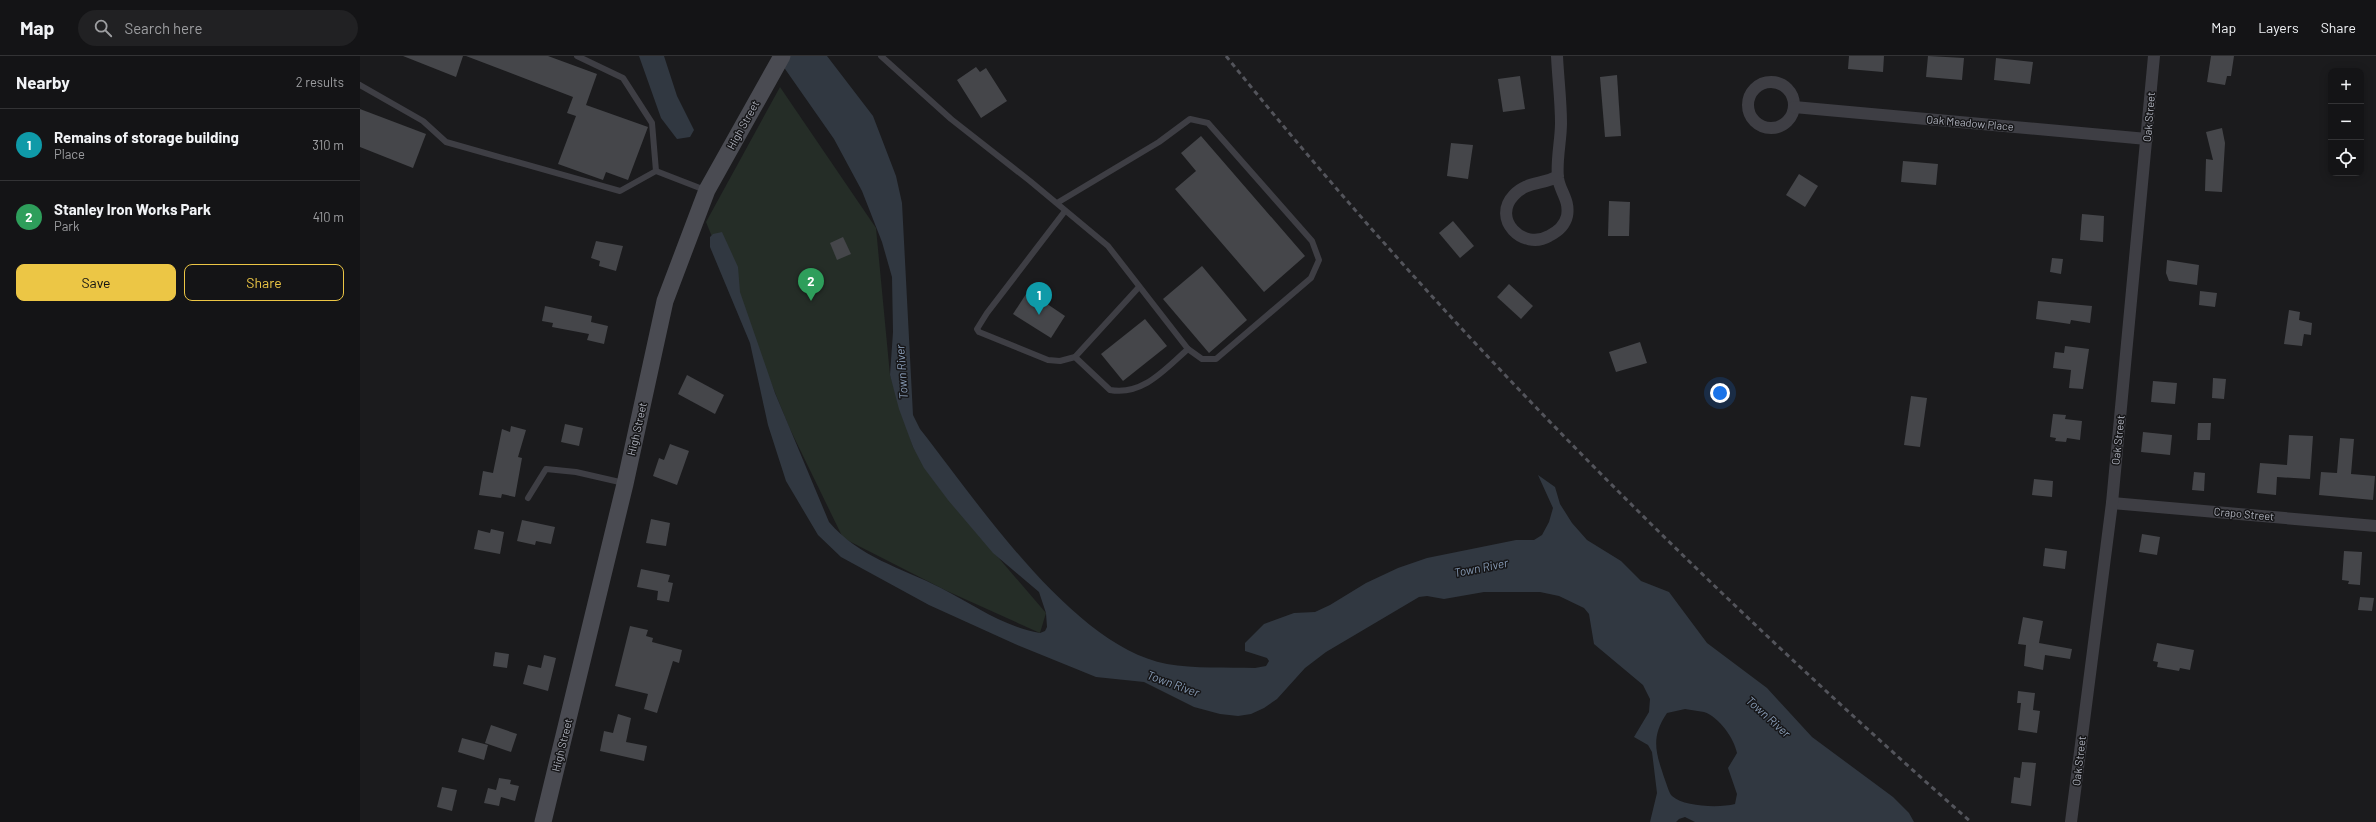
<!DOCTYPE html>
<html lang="en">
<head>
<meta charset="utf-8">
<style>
  :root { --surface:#141416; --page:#212123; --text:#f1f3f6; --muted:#9d9ea1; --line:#333335; --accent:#ecc645 }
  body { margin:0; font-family:Barlow,sans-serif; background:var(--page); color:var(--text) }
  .controls { position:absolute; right:12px; top:12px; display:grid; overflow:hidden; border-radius:8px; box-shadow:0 2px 10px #0003 }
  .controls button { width:36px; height:36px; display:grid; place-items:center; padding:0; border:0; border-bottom:1px solid var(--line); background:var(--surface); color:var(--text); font:20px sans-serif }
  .you { position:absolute; left:1360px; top:337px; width:14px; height:14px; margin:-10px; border:3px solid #fff; border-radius:50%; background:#1a73e8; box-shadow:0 0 0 6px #1a73e833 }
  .badge { display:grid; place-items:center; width:26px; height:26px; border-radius:50%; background:var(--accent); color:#fff; font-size:13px; font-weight:700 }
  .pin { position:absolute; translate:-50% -33px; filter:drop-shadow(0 1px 2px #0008) }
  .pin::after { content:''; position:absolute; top:21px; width:14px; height:12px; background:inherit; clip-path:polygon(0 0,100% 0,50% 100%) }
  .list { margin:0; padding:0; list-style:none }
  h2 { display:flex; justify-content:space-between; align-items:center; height:52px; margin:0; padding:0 16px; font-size:17px }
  h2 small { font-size:13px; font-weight:400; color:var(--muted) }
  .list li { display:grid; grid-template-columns:26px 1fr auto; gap:12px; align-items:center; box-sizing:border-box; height:72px; padding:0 16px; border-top:1px solid var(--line) }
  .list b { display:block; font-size:15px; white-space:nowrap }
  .list p { margin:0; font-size:13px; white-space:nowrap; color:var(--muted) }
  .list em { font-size:13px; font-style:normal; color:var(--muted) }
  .actions { display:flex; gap:8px; padding:12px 16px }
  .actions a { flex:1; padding:9px 0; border:1px solid var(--accent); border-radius:8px; text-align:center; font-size:14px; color:var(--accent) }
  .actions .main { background:var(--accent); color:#111 }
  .icon { flex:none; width:22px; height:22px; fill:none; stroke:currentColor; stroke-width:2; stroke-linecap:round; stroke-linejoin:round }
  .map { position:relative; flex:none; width:2016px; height:766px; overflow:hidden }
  header { display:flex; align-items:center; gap:24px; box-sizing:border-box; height:56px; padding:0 20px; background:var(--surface); border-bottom:1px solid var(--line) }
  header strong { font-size:19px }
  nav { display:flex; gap:22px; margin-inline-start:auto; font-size:14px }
  .search { width:280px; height:36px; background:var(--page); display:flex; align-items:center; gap:10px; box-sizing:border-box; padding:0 14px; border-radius:22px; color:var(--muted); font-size:15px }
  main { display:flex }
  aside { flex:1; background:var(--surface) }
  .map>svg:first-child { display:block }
</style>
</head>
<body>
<header>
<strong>Map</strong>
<div class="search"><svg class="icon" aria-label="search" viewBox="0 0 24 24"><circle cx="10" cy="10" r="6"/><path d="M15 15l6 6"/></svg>Search here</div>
<nav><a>Map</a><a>Layers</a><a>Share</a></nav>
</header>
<main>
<aside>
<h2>Nearby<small>2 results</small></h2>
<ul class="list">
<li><span class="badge" style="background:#0f9aa8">1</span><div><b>Remains of storage building</b><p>Place</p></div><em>310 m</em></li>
<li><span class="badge" style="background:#2e9e5b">2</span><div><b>Stanley Iron Works Park</b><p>Park</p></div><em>410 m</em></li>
</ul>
<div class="actions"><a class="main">Save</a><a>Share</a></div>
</aside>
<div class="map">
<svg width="2016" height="766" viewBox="0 0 2016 766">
  <rect width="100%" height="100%" fill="#1b1b1d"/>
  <path fill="#252d27" d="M 420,31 L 516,172 L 530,319 L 553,391 L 625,486 L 686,557 L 680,577 L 587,535 L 483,482 L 429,371 L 346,166 Z"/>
  <g fill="#313841" fill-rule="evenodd">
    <path d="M 279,0 L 304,0 L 317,40 L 334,74 L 330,81 L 317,83 L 301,62 Z"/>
    <path d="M 416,0 L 467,0 L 513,60 L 536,120 L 542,147 L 553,359 L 560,373 C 617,445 713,591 807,608 C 834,613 867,611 895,612 L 906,610 L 909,605 L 907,602 L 885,595 L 885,587 L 904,568 L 934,557 L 955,556 L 970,549 L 1006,527 L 1038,512 L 1067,502 L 1156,484 L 1174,484 L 1182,479 L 1189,466 L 1193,452 L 1178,419 L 1195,431 L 1200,448 L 1212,467 L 1227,484 L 1261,505 L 1281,525 L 1309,536 L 1347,587 L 1407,632 L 1452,681 L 1533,741 L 1549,757 L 1554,766 L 1335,766 L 1325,761 L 1319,763 L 1316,766 L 1290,766 L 1297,737 L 1292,696 L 1288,689 L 1274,681 L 1289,656 L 1290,643 L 1283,629 L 1234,588 L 1229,558 L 1224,552 L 1199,540 L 1180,536 L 1124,536 L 1084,543 L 1067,540 L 1059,541 L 966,596 L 945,612 L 917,643 L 904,652 L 891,658 L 878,660 L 860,658 L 834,651 L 784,626 L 736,621 L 655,588 L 569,549 L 481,501 L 458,479 L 426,425 L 408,369 L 390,287 L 350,191 L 350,181 L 353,178 L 362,176 L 378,211 L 380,236 L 415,337 L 469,466 C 500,502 540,511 581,532 C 614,549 642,570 680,577 L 685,575 L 687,571 L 686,557 L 679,536 L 633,497 L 588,444 L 564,412 L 553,391 L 539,353 L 530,319 L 533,276 L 532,221 L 522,186 L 502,135 L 474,83 ZM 1325,653 C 1331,654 1338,655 1344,656 C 1359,661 1374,682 1377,697 L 1368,712 L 1377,738 L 1375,748 C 1360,752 1324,751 1312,740 C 1309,737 1307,729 1305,724 C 1296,697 1290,682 1307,657 Z"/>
  </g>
  <g fill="#45464a">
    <path d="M 43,0 L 103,0 L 96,21 Z"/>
    <path d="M 106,0 L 188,0 L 237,18 L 226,49 L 288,71 L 268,124 L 246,116 L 243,124 L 198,108 L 216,60 L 207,57 L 213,41 Z"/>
    <path d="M 1489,0 L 1524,0 L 1523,16 L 1488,13 Z"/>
    <path d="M 1568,0 L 1604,2 L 1602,24 L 1566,21 Z"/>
    <path d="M 1851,0 L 1874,0 L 1871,20 L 1867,20 L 1865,29 L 1847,26 Z"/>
    <path d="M 1636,2 L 1673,6 L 1670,28 L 1634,24 Z"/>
    <path d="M 616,11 L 620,16 L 626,12 L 647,45 L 621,62 L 597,24 Z"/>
    <path d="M 1257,19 L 1261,80 L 1245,81 L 1240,21 Z"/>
    <path d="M 1160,20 L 1165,53 L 1143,56 L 1138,23 Z"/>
    <path d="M 0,53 L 66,78 L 53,112 L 0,91 Z"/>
    <path d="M 1862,72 L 1865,87 L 1862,136 L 1845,135 L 1846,103 L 1853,104 L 1846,76 Z"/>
    <path d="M 841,80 L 945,200 L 904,236 L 815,133 L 836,115 L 821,97 Z"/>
    <path d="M 1091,87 L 1113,89 L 1108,123 L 1087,120 Z"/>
    <path d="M 1543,105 L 1578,108 L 1576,129 L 1541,126 Z"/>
    <path d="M 1439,118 L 1458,130 L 1445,151 L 1426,139 Z"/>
    <path d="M 1249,145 L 1270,146 L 1269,180 L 1248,180 Z"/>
    <path d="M 1722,158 L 1744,160 L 1743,186 L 1720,184 Z"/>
    <path d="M 1093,165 L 1114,190 L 1100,202 L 1079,177 Z"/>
    <path d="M 483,181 L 491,198 L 477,204 L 470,187 Z"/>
    <path d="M 236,185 L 263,190 L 256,215 L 239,210 L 240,205 L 231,202 Z"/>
    <path d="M 1692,202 L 1703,203 L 1701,218 L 1690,216 Z"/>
    <path d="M 1807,204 L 1839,209 L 1837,229 L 1809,225 L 1806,217 Z"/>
    <path d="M 842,210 L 887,264 L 849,297 L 803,243 Z"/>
    <path d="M 1149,228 L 1173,250 L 1161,263 L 1137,241 Z"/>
    <path d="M 668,235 L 705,260 L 691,282 L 653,258 Z"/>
    <path d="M 1840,235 L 1857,237 L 1855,251 L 1839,249 Z"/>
    <path d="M 1678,245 L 1732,250 L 1730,267 L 1711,264 L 1710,268 L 1676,263 Z"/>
    <path d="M 185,250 L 232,260 L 231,266 L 248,270 L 244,288 L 227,284 L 229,278 L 192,271 L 193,267 L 182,265 Z"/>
    <path d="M 1929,254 L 1940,256 L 1939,264 L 1952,267 L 1951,279 L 1944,278 L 1942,290 L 1924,288 Z"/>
    <path d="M 785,263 L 807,290 L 763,325 L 741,298 Z"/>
    <path d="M 1280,286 L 1287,307 L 1256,316 L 1249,296 Z"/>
    <path d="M 1705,290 L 1729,293 L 1723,333 L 1709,332 L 1711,314 L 1693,312 L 1695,296 L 1704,297 Z"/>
    <path d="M 327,319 L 364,339 L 355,358 L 318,338 Z"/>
    <path d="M 1853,322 L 1866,323 L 1864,343 L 1852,342 Z"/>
    <path d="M 1793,325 L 1817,327 L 1815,348 L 1791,346 Z"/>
    <path d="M 1551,340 L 1567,342 L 1560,391 L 1544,389 Z"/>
    <path d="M 1693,358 L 1706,359 L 1705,363 L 1722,365 L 1720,384 L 1707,382 L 1706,386 L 1695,385 L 1696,382 L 1690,381 Z"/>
    <path d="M 1838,367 L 1851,367 L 1850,384 L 1837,384 Z"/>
    <path d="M 205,368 L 223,372 L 219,390 L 201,386 Z"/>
    <path d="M 151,370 L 166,374 L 158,401 L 162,402 L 155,441 L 142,438 L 141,442 L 119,439 L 123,415 L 133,417 L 142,373 L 150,376 Z"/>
    <path d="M 1783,376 L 1812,379 L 1810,399 L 1781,396 Z"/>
    <path d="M 1929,379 L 1953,380 L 1950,423 L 1917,421 L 1916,439 L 1897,437 L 1900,407 L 1927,409 Z"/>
    <path d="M 1980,382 L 1994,383 L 1991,418 L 2015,420 L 2013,444 L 1959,439 L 1961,416 L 1977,417 Z"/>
    <path d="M 310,388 L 329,395 L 317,429 L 293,420 L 299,402 L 304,404 Z"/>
    <path d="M 1834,416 L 1845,417 L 1844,435 L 1832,434 Z"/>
    <path d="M 1674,423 L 1693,425 L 1692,441 L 1672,439 Z"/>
    <path d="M 291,463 L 310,467 L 306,490 L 286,487 Z"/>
    <path d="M 162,464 L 195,471 L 191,488 L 176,485 L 175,489 L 157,485 Z"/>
    <path d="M 131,473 L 144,476 L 140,498 L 114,493 L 118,474 L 130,477 Z"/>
    <path d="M 1782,478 L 1800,481 L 1797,499 L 1779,496 Z"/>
    <path d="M 1685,492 L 1707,495 L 1705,513 L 1683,510 Z"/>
    <path d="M 1984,495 L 2002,496 L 2000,529 L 1988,528 L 1989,525 L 1982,524 Z"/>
    <path d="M 281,513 L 310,519 L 308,526 L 313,527 L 309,546 L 297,544 L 298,535 L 277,531 Z"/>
    <path d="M 2000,541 L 2014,542 L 2012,555 L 1998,554 Z"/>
    <path d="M 1663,561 L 1683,565 L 1679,587 L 1712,593 L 1710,603 L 1685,599 L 1683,614 L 1664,610 L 1666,589 L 1658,588 Z"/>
    <path d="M 270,570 L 288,574 L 286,580 L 293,582 L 292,586 L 322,594 L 319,607 L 313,605 L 297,657 L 284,653 L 288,638 L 255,630 Z"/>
    <path d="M 1797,587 L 1834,594 L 1830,614 L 1820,612 L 1819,615 L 1797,611 L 1798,606 L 1793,605 Z"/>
    <path d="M 135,596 L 149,598 L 147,612 L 133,610 Z"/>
    <path d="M 184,599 L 196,602 L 188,635 L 163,628 L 168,609 L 181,612 Z"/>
    <path d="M 1658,635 L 1675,637 L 1673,654 L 1680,655 L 1677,677 L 1658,674 L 1661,647 L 1657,647 Z"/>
    <path d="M 258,658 L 271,662 L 266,686 L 287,690 L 284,705 L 240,695 L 244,675 L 253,677 Z"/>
    <path d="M 131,669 L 157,678 L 151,696 L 125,687 Z"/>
    <path d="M 102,682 L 128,689 L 124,704 L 98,696 Z"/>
    <path d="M 1662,706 L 1676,707 L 1671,750 L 1651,747 L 1654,721 L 1660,722 Z"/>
    <path d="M 139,722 L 151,724 L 150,728 L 159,730 L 155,745 L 141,741 L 139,750 L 124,747 L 128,732 L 136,734 Z"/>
    <path d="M 82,731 L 97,734 L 92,755 L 77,751 Z"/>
  </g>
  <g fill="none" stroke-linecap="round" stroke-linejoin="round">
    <g stroke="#3e3e44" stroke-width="6">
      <path d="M 217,0 L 263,22 L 292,67 L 296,115"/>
      <path d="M 521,0 L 591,63 L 670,125 L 748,190 L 828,293 L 842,303 L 856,303 L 951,222 L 959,204 L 952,185 L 848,67 L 830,63 L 799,86 L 697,147"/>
      <path d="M 0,29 L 63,65 L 86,86 L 260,135 L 296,115 L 345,134"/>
      <path d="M 705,155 L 627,257 L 617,273 L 619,276 L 688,304 L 700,305 L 715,301 L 779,231"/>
      <path d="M 715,301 L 750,334 C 783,340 805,313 828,293"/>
      <path d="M 168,442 L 186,413 L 216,416 L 264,427"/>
    </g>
    <g stroke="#3e3e44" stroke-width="12">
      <path d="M 1197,0 C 1198,22 1201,45 1201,67 C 1201,85 1196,104 1198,122 C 1200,136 1210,144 1207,160 C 1205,169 1197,176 1189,180 C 1163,195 1131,163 1154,139 C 1167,125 1183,129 1198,120"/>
      <circle cx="1411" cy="49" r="23"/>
      <path d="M 1434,51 L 1787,83"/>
      <path d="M 1752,447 L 2016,470"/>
      <path d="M 1711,766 L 1752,447 L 1794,0"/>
    </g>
    <path stroke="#4a4b52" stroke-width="17" d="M 183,766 L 265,428 L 305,245 L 347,134 L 422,0"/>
    <path stroke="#53545b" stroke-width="3" stroke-dasharray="5 4" stroke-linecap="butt" d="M 866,0 C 1092,281 1342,528 1611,766"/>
  </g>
  <g text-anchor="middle" stroke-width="3" stroke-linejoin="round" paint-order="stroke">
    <g font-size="11" fill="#aeb1bc" stroke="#161618">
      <text transform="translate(1789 61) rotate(-85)" y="4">Oak Street</text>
      <text transform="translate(1610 67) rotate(5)" y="4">Oak Meadow Place</text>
      <text transform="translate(383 69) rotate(-61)" y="4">High Street</text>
      <text transform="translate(277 373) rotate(-77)" y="4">High Street</text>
      <text transform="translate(1758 384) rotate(-84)" y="4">Oak Street</text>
      <text transform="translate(1884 458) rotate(5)" y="4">Crapo Street</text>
      <text transform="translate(202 689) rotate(-76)" y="4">High Street</text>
      <text transform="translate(1719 705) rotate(-83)" y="4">Oak Street</text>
    </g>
    <g font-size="12" font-style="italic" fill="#879bb5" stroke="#161618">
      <text transform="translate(542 316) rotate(-94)" y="4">Town River</text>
      <text transform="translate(1121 512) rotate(-11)" y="4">Town River</text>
      <text transform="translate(813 628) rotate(20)" y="4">Town River</text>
      <text transform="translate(1408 661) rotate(42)" y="4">Town River</text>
    </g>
  </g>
</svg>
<div class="controls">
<button>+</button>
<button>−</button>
<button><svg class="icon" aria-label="locate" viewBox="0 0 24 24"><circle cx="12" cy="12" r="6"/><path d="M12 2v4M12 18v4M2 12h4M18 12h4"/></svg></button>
</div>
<div class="you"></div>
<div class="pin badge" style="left:679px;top:259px;background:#0f9aa8">1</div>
<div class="pin badge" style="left:451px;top:245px;background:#2e9e5b">2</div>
</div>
</main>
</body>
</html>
